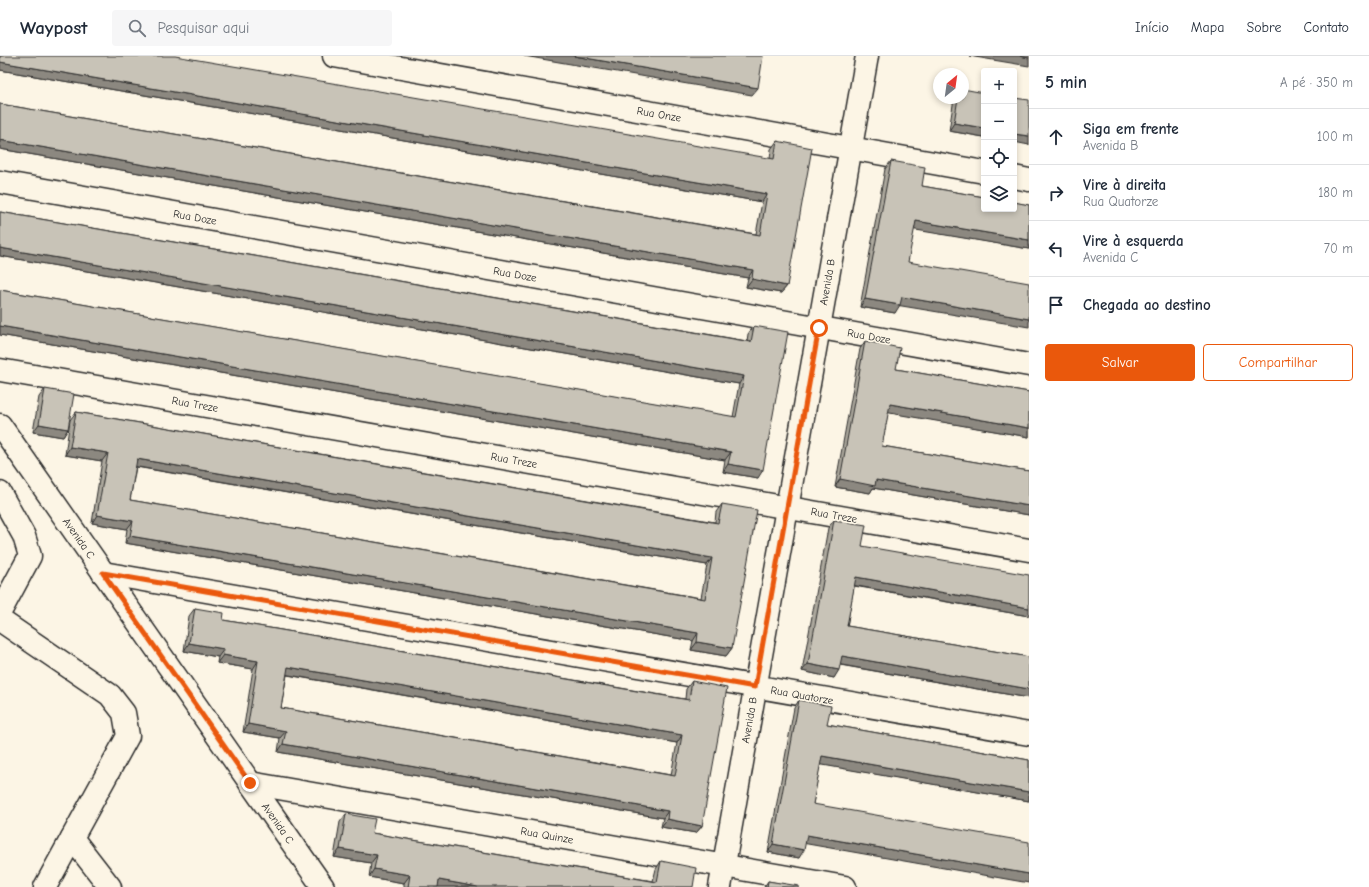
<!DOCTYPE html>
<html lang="pt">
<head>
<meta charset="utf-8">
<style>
  :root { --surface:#fff; --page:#f6f6f7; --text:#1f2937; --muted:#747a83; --line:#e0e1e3; --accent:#ea580c }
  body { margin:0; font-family:"Comic Neue",sans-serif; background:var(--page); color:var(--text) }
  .controls { position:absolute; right:12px; top:12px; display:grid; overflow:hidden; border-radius:4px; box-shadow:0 2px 6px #0003 }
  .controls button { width:36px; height:36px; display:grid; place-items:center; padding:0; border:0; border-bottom:1px solid var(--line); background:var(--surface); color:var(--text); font:20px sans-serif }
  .compass { position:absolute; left:933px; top:12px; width:36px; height:36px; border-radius:50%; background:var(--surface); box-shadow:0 2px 6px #0003; rotate:29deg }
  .stop { position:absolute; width:12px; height:12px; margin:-9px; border:3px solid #ea580c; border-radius:50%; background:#fff }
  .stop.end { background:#ea580c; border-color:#fff; box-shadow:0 1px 4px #0008 }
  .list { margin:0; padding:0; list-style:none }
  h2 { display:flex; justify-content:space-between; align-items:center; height:52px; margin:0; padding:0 16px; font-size:17px }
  h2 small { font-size:13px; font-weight:400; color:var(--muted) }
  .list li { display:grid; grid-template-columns:26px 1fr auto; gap:12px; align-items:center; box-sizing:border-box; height:56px; padding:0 16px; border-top:1px solid var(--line) }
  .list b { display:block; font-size:15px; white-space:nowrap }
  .list p { margin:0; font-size:13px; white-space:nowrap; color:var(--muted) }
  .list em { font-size:13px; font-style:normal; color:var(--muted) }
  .actions { display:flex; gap:8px; padding:12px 16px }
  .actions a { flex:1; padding:9px 0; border:1px solid var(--accent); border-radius:4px; text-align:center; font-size:14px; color:var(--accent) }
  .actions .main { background:var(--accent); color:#fff }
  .icon { flex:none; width:22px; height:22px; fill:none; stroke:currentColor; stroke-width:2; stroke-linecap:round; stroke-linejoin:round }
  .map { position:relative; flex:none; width:1029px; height:831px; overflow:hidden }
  header { display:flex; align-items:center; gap:24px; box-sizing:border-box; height:56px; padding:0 20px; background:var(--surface); border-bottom:1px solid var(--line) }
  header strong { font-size:19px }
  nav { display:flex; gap:22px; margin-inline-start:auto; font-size:14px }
  .search { width:280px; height:36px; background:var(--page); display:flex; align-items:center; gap:10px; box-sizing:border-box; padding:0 14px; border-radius:4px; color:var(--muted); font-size:15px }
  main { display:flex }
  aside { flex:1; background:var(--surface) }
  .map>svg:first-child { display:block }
</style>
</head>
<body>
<header>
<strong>Waypost</strong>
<div class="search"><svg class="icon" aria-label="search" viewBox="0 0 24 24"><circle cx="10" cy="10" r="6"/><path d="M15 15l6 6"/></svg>Pesquisar aqui</div>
<nav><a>Início</a><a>Mapa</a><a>Sobre</a><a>Contato</a></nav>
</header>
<main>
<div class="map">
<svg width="1029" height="831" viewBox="0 0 1029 831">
  <rect width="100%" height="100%" fill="#fcf5e5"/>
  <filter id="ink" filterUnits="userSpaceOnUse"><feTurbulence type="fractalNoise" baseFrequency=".025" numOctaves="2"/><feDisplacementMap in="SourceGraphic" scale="8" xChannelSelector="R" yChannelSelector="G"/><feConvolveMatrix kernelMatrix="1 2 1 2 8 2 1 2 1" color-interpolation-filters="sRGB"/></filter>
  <g filter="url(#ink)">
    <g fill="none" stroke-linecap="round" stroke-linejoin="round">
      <g stroke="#2b2b2b" stroke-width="25">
        <g id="minor">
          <path d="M 334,0 L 984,116"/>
          <path d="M 1014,121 L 1029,124"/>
          <path d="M 0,126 L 1029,309"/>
          <path d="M 0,314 L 1029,494"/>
          <path d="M 0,437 L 24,480 L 30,500 L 0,556"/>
          <path d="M 103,517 L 1029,678"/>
          <path d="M 0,564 L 110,639 L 124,657 L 128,680 L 45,831"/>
          <path d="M 250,727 L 845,831"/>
          <path d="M 72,782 L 110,831"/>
        </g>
      </g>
      <g stroke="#2b2b2b" stroke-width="25">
        <g id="tertiary">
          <path d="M 0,369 L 323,831"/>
          <path d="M 720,831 L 867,0"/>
        </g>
      </g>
      <use href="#minor" stroke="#fcf5e5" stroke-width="22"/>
      <use href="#tertiary" stroke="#fcf5e5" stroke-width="22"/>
    </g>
    <g fill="#aca89d" stroke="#2b2b2b" fill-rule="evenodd">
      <path d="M 0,0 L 770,103 L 771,93 L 777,85 L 787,230 L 781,237 L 746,231 L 748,222 L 0,93 L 0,48 L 756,178 L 762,146 L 0,14 Z"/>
      <path d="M 984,37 L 984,81 L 949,75 L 954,42 L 963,42 Z"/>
      <path d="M 891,105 L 922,130 L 1029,149 L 1029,193 L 914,173 L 895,257 L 860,251 L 885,113 Z"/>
      <path d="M 0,156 L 747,285 L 748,278 L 754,270 L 758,422 L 723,416 L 725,404 L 0,279 L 0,234 L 733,361 L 739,328 L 0,200 Z"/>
      <path d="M 865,285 L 896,313 L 1029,336 L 1029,381 L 888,356 L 882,390 L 1029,415 L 1029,459 L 873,432 L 870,437 L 835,431 L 860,293 Z"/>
      <path d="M 45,333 L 68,373 L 63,381 L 33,376 L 39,341 Z"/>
      <path d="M 76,356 L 715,466 L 716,456 L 722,448 L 732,592 L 726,600 L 691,594 L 693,585 L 125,487 L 127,473 L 92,467 L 102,405 L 65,399 L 70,364 ZM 136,411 L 707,509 L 701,542 L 130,444 Z"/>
      <path d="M 834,464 L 862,490 L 1029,560 L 854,530 L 847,570 L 1029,601 L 1029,642 L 840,609 L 834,622 L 802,615 L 828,472 Z"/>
      <path d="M 195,552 L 223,564 L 685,643 L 686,633 L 692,625 L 702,770 L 696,777 L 661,771 L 663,762 L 278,696 L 280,682 L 243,676 L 253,613 L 217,607 L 218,601 L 184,595 L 189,560 ZM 287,619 L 677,687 L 671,719 L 281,652 Z"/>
      <path d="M 799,644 L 827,668 L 1029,704 L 1029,745 L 820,708 L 813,748 L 799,802 L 768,796 L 794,652 Z"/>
      <path d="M 346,758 L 372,777 L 653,825 L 656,813 L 661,805 L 693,831 L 404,831 L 404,827 L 369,821 L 371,807 L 334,801 L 340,766 Z"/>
      <path d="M 768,825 L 799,831 L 764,831 Z"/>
    </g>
    <g fill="#8c8880" stroke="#2b2b2b">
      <path d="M 524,0 L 574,0 L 758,32 L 752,39 Z"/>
      <path d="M 969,0 L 1020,0 L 1029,2 L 1029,10 Z"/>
      <path d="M 0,6 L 767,138 L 762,146 L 0,14 Z"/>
      <path d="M 954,67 L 984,72 L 984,81 L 949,75 Z"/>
      <path d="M 1014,78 L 1029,80 L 1029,89 L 1014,86 Z"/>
      <path d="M 0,84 L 753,214 L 748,222 L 0,93 Z"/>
      <path d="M 916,165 L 1029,184 L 1029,193 L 910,173 Z"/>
      <path d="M 0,192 L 744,320 L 739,328 L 0,200 Z"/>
      <path d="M 752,223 L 787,230 L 781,237 L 746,231 Z"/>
      <path d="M 902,241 L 1029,263 L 1029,271 L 896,249 Z"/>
      <path d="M 865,243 L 900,249 L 895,257 L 860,251 Z"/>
      <path d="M 0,270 L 731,396 L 725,404 L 0,279 Z"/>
      <path d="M 890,348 L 1029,372 L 1029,381 L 884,356 Z"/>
      <path d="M 39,368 L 68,373 L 63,381 L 33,376 Z"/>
      <path d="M 70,391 L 108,397 L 102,405 L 65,399 Z"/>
      <path d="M 137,403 L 712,502 L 707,509 L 132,410 Z"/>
      <path d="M 728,408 L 763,414 L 758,422 L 723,416 Z"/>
      <path d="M 840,423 L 876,424 L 1029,450 L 1029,459 L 873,432 L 870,437 L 835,431 Z"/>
      <path d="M 97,459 L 133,465 L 127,473 L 92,467 Z"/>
      <path d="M 130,480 L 698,577 L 693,585 L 125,487 Z"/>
      <path d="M 856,521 L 1029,552 L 1029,560 L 851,529 Z"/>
      <path d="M 697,586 L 732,592 L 726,600 L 691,594 Z"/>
      <path d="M 189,587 L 224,593 L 218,601 L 184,595 Z"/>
      <path d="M 223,599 L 258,605 L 253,613 L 217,607 Z"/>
      <path d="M 842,600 L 1029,633 L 1029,642 L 836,608 Z"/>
      <path d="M 808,608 L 839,614 L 834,622 L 802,615 Z"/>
      <path d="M 288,611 L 682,679 L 677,687 L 283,618 Z"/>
      <path d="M 248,668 L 286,675 L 280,682 L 243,676 Z"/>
      <path d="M 283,688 L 668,755 L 663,762 L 278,696 Z"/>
      <path d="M 822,700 L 1029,736 L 1029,745 L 817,708 Z"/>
      <path d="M 667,763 L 702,770 L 696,777 L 661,771 Z"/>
      <path d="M 807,779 L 1029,818 L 1029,827 L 802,787 Z"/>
      <path d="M 773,788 L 804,794 L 799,802 L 768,796 Z"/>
      <path d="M 340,793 L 377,799 L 371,807 L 334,801 Z"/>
      <path d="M 374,813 L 410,819 L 404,827 L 369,821 Z"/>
      <path d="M 439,824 L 478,831 L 434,831 Z"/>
    </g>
    <g fill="#c8c3b7" stroke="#2b2b2b" fill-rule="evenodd">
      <path d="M 0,0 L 175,0 L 774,103 L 777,85 L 812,92 L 787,230 L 752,223 L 753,214 L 0,84 L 0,48 L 760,179 L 767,138 L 0,6 Z"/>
      <path d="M 574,0 L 763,0 L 758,32 Z"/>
      <path d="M 1020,0 L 1029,0 L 1029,2 Z"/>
      <path d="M 963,33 L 984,37 L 984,72 L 954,67 L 958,42 L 963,42 Z"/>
      <path d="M 1014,42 L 1029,44 L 1029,80 L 1014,78 Z"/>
      <path d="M 891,105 L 925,111 L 922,130 L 984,141 L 984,153 L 1014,153 L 1014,146 L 1029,149 L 1029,184 L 916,165 L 908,206 L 1029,227 L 1029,263 L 902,241 L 900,249 L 865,243 Z"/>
      <path d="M 0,156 L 751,286 L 754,270 L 788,276 L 763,414 L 728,408 L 731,396 L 0,270 L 0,234 L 736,361 L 744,320 L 0,192 Z"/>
      <path d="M 865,285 L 900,292 L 896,313 L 1029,336 L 1029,372 L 890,348 L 882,390 L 1029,415 L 1029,450 L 876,424 L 875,430 L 840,423 Z"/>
      <path d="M 45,333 L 74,338 L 68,373 L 39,368 Z"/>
      <path d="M 76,356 L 718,467 L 722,448 L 757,454 L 732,592 L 697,586 L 698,577 L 130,480 L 133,465 L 97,459 L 108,397 L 70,391 ZM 137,403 L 712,502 L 705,543 L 130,444 Z"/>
      <path d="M 834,464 L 866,469 L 862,490 L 1029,519 L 1029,552 L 856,521 L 847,570 L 1029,601 L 1029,633 L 842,600 L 839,614 L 808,608 Z"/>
      <path d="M 195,552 L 224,557 L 223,564 L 689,644 L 692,625 L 727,632 L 702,770 L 667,763 L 668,755 L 283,688 L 286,675 L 248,668 L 258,605 L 223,599 L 224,593 L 189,587 ZM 288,611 L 682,679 L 675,720 L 281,652 Z"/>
      <path d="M 799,644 L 831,650 L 827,668 L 1029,704 L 1029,736 L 822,700 L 813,748 L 1029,786 L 1029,818 L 807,779 L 804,794 L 773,788 Z"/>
      <path d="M 346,758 L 375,763 L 372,777 L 657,826 L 661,805 L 696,812 L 693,831 L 478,831 L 439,824 L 438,831 L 408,831 L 410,819 L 374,813 L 377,799 L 340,793 Z"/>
      <path d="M 768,825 L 799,830 L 799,831 L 767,831 Z"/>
    </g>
  </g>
  <g fill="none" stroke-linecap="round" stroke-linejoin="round" filter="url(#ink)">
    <path stroke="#ea580c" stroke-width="5" d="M 250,727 L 103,517 L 755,631 L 819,272"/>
  </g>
  <g text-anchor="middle" stroke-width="3.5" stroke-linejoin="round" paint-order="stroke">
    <g font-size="11" fill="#2b2b2b" stroke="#fcf5e5">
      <text transform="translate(659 58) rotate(10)" y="4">Rua Onze</text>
      <text transform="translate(195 161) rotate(10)" y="4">Rua Doze</text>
      <text transform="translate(515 218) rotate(10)" y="4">Rua Doze</text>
      <text transform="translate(827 226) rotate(-80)" y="4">Avenida B</text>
      <text transform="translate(869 280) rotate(10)" y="4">Rua Doze</text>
      <text transform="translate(195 348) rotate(10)" y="4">Rua Treze</text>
      <text transform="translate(514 404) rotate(10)" y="4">Rua Treze</text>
      <text transform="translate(834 459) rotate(10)" y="4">Rua Treze</text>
      <text transform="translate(79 482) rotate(55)" y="4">Avenida C</text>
      <text transform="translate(802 639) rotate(10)" y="4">Rua Quatorze</text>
      <text transform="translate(749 664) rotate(-80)" y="4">Avenida B</text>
      <text transform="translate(278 767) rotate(55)" y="4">Avenida C</text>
      <text transform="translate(547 779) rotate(10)" y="4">Rua Quinze</text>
    </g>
  </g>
</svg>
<div class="controls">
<button>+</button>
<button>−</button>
<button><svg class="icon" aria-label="locate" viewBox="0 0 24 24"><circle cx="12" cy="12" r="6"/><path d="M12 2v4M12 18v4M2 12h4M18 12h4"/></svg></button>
<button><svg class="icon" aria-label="layers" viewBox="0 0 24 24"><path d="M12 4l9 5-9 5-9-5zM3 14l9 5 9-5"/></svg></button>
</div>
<svg class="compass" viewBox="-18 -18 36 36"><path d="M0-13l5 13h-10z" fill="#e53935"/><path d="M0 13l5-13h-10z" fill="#747a83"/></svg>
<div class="stop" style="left:819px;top:272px"></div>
<div class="stop end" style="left:250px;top:727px"></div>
</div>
<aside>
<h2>5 min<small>A pé · 350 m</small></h2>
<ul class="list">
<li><svg class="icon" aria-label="ahead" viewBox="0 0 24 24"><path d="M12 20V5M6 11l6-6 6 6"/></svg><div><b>Siga em frente</b><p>Avenida B</p></div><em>100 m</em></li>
<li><svg class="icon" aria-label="right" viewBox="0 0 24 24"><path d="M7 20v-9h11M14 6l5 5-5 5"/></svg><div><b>Vire à direita</b><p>Rua Quatorze</p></div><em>180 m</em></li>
<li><svg class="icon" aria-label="left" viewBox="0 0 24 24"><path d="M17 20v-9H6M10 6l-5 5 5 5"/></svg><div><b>Vire à esquerda</b><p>Avenida C</p></div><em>70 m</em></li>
<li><svg class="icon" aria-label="arrive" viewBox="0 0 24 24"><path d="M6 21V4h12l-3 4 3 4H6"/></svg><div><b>Chegada ao destino</b></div></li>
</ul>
<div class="actions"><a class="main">Salvar</a><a>Compartilhar</a></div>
</aside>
</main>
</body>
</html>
